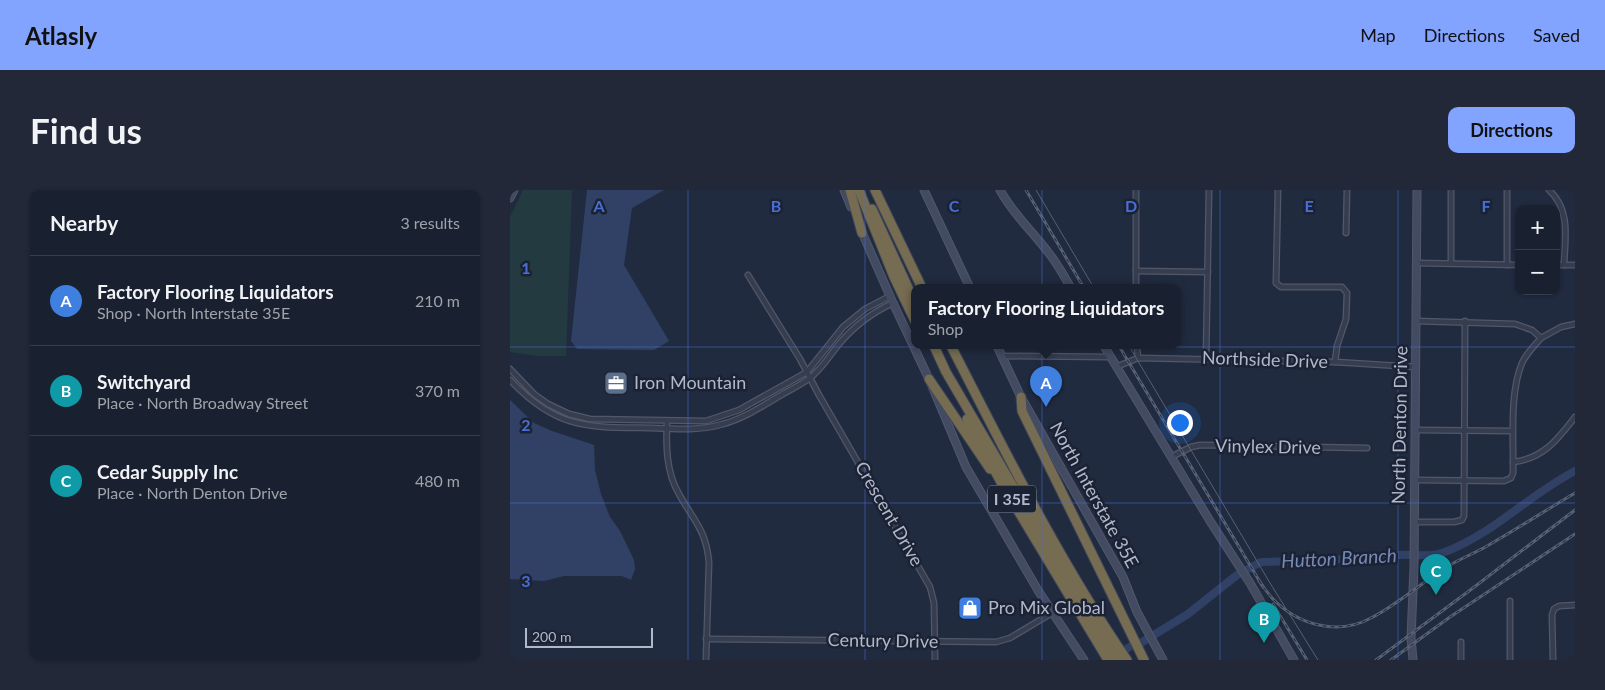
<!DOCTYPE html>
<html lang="en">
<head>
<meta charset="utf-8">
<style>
  :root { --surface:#19202f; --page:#222837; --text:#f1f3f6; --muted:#9fa3aa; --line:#373e4b; --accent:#82a4ff }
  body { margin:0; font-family:Lato,sans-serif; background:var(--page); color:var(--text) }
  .controls { position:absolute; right:15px; top:15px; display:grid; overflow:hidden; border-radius:10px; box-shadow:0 1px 4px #0004 }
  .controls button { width:45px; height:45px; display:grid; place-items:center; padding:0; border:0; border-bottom:1px solid var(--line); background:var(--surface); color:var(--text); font:25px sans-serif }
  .scale { position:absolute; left:15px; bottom:12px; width:128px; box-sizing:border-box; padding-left:5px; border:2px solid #b1b8ca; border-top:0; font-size:14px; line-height:18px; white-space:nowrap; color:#b1b8ca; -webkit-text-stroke:4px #1b2234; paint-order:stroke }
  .you { position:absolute; left:669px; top:232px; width:18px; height:18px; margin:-12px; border:4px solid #fff; border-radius:50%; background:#1a73e8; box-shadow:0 0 0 8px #1a73e833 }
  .badge { display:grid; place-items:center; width:32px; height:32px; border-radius:50%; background:var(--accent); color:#fff; font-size:16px; font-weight:700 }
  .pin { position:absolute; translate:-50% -41px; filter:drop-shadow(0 1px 2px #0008) }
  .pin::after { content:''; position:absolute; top:26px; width:18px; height:15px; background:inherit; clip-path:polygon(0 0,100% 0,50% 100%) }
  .popup { position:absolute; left:401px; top:94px; width:270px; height:65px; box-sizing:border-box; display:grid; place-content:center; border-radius:10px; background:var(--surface); filter:drop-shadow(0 1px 4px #0005); font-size:16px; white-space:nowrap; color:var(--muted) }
  .popup b { font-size:19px; color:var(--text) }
  .popup::after { content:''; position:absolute; left:50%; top:100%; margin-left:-10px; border:10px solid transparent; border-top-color:var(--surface) }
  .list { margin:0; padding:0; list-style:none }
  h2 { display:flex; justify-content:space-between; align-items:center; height:65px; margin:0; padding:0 20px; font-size:21px }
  h2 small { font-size:16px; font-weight:400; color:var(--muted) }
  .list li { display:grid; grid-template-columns:32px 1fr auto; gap:15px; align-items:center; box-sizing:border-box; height:90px; padding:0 20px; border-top:1px solid var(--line) }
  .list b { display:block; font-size:19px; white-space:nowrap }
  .list p { margin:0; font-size:16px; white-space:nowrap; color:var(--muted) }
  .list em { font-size:16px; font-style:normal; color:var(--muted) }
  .map { position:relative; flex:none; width:1065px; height:470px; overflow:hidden; border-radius:10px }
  header { display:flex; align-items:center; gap:30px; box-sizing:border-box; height:70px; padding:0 25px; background:var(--accent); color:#111 }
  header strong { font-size:24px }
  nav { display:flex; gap:28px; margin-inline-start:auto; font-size:18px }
  .intro { display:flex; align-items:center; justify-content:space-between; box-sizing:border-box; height:120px; padding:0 30px }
  h1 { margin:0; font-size:35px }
  .button { padding:12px 22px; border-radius:10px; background:var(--accent); color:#111; font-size:18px; font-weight:700 }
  main { display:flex; gap:30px; padding:0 30px }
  aside { flex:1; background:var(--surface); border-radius:10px; box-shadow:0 1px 4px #0004 }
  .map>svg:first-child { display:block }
</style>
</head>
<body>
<header>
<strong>Atlasly</strong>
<nav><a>Map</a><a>Directions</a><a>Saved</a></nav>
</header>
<div class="intro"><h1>Find us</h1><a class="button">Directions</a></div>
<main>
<aside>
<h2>Nearby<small>3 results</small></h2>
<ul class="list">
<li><span class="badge" style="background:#3f7fe0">A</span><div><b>Factory Flooring Liquidators</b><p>Shop · North Interstate 35E</p></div><em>210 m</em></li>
<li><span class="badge" style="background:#0f9aa8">B</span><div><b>Switchyard</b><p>Place · North Broadway Street</p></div><em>370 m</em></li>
<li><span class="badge" style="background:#0f9aa8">C</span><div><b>Cedar Supply Inc</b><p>Place · North Denton Drive</p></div><em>480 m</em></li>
</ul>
</aside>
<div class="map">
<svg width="1065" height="470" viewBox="0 0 1065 470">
  <rect width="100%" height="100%" fill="#212b3f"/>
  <path fill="#233a40" d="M 13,0 L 62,0 L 56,166 L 28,166 L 0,162 L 0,27 Z"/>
  <g fill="#314166">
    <path d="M 77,0 L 154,0 L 122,18 L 114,75 L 159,151 L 144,160 L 67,159 L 61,151 Z"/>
    <path d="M 0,210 L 24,233 L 42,241 L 84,255 L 85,280 L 91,304 L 100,327 L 110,341 L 124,370 L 125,379 L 121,390 L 112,386 L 54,386 L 34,391 L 0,389 Z"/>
  </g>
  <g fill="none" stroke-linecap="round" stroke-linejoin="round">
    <path stroke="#314166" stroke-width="8" d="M 607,465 L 624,454 L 629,454 L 678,424 L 727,385 L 751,372 L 870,368 C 876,367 883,365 889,365 C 904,364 920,368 935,362 C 983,344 1020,304 1065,281"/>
    <g stroke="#51586a" stroke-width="7">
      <g id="street">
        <path d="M 768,0 L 766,93 L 771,97 L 832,97 L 837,103 L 836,129 L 827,156 L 825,172"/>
        <path d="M 997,0 L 997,75"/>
        <path d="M 1039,0 C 1061,20 1055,48 1054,75"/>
        <path d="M 836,43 L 837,0"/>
        <path d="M 907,73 L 1009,75"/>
        <path d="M 941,73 L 941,0"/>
        <path d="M 1046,75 L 1065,75"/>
        <path d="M 626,81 L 698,82"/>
        <path d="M 238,85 L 290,169 L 309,205 L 420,397 L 424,413 L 425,470"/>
        <path d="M 626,98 L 626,0"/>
        <path d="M 906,131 L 1005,134 L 1022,140 L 1031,148 L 1051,137 L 1065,134"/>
        <path d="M 627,156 L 628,168"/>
        <path d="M 493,166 L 600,167"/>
        <path d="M 696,168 L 699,0"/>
        <path d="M 606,177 L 628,168 L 825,172 L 906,177"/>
        <path d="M 0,179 L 24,204 L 38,214 L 59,224 L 80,229 L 196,231 L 229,220 L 297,182 L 333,137 L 355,119 L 380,106"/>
        <path d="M 0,190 C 47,240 78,237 141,238 C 164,239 190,241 213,234 C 235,228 254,215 273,204 C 282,199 292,194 300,188 C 312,179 320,165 329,154 C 345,135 361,123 383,113"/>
        <path d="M 157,231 C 156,256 156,282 169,304 C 183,330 196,339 199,372 L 196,470"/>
        <path d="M 905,240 L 1002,241"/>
        <path d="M 661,267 L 681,257 L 690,255 L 857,258"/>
        <path d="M 1003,272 C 1033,269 1048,249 1065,227"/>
        <path d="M 905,290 L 994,291 L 1001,288 L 1003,283 C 1004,250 999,204 1012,173 C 1016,164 1024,156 1031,148"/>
        <path d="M 904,332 L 944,332 L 952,330 L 954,326 L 955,131"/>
        <path d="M 196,449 L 486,452 L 500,448 L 542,423"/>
        <path d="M 951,470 L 951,452"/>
        <path d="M 1000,470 L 1000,411"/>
        <path d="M 1043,470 L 1042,425 L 1044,419 L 1049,416 L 1065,415"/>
      </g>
    </g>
    <g stroke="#51586a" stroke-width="9">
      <g id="secondary">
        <path d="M 334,0 L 341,17"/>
        <path d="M 414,0 L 460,98"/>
        <path d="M 490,0 C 503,24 522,41 538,62 C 547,73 554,86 561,98"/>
        <path d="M 0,8 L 4,0"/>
        <path d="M 350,38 L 383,113 L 419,189 L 456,277 L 529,402 L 574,470"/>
        <path d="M 487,156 L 511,207 L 613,387 L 627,422 L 653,470"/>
        <path d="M 594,156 L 700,331 L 740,393 L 784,470"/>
        <path d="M 903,470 L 901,448 L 904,377 L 907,0"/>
      </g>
    </g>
    <g stroke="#3e4557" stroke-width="11">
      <g id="highway">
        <path d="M 340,0 L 352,43"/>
        <path d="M 349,0 L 384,87 L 405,131"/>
        <path d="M 365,0 L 412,98"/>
        <path d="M 362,19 L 405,113"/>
        <path d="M 424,156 L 436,182 L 579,426 L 608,470"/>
        <path d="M 441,156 C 496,263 549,371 617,470"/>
        <path d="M 419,189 L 480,279"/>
        <path d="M 511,207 L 512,221 L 634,470"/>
        <path d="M 457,229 L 492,294 L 598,470"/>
      </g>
    </g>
    <use href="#street" stroke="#363d4f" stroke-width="4.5"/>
    <use href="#secondary" stroke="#434b62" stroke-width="7"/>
    <use href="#highway" stroke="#766c52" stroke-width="9"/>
    <g stroke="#576176" stroke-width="1">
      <path d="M 526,0 L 584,98"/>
      <path d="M 619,156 L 760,393 L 808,470"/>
    </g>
    <g stroke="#576176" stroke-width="3">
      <g id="rail">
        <path d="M 516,0 L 574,98"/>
        <path d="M 609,156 L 753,397"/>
        <path d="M 749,391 C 754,397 758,404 763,409 C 788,435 828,446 861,428 C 889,414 913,391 940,375 C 952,368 965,363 977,356 C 1007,339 1036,320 1065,303"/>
        <path d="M 763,414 L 797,470"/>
        <path d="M 866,470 L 963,398 L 1065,320"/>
        <path d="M 881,470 L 940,427 L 1065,344"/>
      </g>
    </g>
    <use href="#rail" stroke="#1b2234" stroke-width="1" stroke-dasharray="4" stroke-linecap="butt"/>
  </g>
  <path fill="none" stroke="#496ed4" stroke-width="1" stroke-opacity="0.55" d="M 178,0 L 178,470M 355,0 L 355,470M 532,0 L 532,470M 710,0 L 710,470M 888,0 L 888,470M 0,157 L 1065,157M 0,313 L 1065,313"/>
  <defs>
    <g id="office-square" transform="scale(1.25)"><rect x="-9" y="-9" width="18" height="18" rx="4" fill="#5c6f8a" stroke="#1b2234"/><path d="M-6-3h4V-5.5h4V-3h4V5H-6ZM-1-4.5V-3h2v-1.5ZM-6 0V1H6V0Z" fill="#fff"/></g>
    <g id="shop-square" transform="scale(1.25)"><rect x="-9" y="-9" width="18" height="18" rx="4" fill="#3f7fe0" stroke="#1b2234"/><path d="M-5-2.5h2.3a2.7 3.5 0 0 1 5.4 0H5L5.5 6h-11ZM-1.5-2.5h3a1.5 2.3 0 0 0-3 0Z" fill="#fff"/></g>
  </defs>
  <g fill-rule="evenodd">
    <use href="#office-square" x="106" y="193"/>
    <use href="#shop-square" x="460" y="418"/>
  </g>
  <g text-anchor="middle" stroke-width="5" stroke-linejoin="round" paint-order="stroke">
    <rect fill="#1b2234" stroke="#848b9d" stroke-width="1" x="478" y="295.5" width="48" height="27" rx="4"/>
    <g font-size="16" font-weight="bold" fill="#b1b8ca">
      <text x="502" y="315">I 35E</text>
    </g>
    <g font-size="18" fill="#b1b8ca" stroke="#1b2234">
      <text transform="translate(755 170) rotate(2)" y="6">Northside Drive</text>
      <text transform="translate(890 235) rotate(-89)" y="6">North Denton Drive</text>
      <text transform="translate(758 257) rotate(1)" y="6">Vinylex Drive</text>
      <text transform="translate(584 305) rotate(61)" y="6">North Interstate 35E</text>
      <text transform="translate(379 324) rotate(60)" y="6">Crescent Drive</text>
      <text transform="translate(373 451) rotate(1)" y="6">Century Drive</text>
    </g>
    <g font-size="18" fill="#b1b8ca" stroke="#1b2234" text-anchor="start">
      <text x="124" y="199">Iron Mountain</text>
      <text x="478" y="424">Pro Mix Global</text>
    </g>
    <g font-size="19" font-style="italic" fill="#768ab5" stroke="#1b2234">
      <text transform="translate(829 368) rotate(-3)" y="7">Hutton Branch</text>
    </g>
  </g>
  <g font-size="16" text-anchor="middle" font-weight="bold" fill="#496ed4" stroke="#1b2234" stroke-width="5" stroke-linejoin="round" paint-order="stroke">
    <text x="89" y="22">A</text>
    <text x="266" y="22">B</text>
    <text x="444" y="22">C</text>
    <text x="621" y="22">D</text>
    <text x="799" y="22">E</text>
    <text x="976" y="22">F</text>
    <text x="16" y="84">1</text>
    <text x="16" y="241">2</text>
    <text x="16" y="397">3</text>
  </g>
</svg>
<div class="controls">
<button>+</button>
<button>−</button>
</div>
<div class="scale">200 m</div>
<div class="you"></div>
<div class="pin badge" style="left:536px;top:217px;background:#3f7fe0">A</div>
<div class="popup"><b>Factory Flooring Liquidators</b>Shop</div>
<div class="pin badge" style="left:754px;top:453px;background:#0f9aa8">B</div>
<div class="pin badge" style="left:926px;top:405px;background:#0f9aa8">C</div>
</div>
</main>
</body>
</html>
